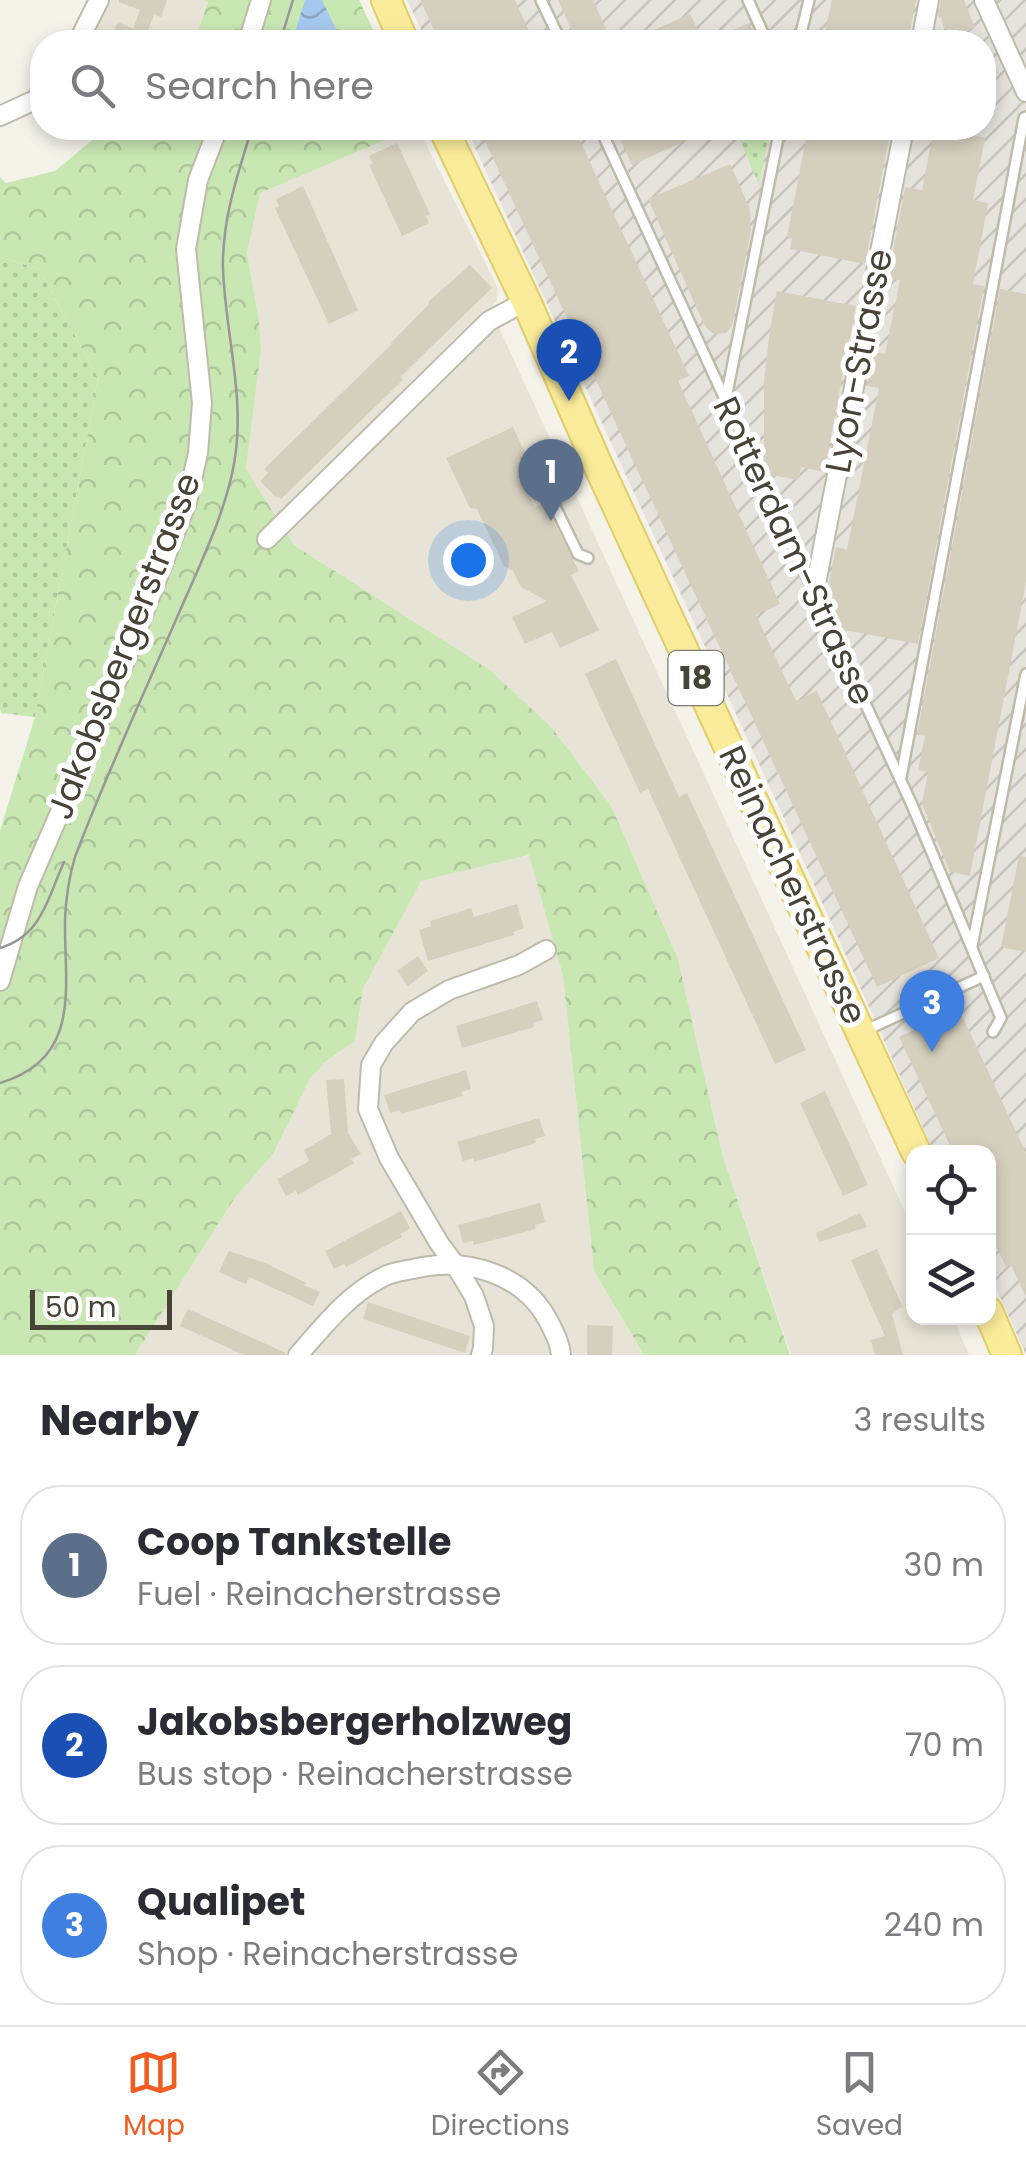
<!DOCTYPE html>
<html lang="en">
<head>
<meta charset="utf-8">
<style>
  :root { --surface:#fff; --page:#f2f2f3; --text:#2b2b33; --muted:#7c7c81; --line:#e1e1e2; --accent:#f35c21 }
  body { margin:0; font-family:Poppins,sans-serif; background:var(--page); color:var(--text) }
  .controls { position:absolute; right:30px; bottom:30px; display:grid; overflow:hidden; border-radius:20px; box-shadow:0 5px 15px #0003 }
  .controls button { width:90px; height:90px; display:grid; place-items:center; padding:0; border:0; border-bottom:2px solid var(--line); background:var(--surface); color:var(--text); font:50px sans-serif }
  .scale { position:absolute; left:30px; bottom:25px; width:142px; box-sizing:border-box; padding-left:10px; border:5px solid #474337; border-top:0; font-size:28px; line-height:35px; white-space:nowrap; color:#474337; -webkit-text-stroke:8px #fff; paint-order:stroke }
  .you { position:absolute; left:468px; top:560px; width:35px; height:35px; margin:-25px; border:8px solid #fff; border-radius:50%; background:#1a73e8; box-shadow:0 0 0 15px #1a73e833 }
  .badge { display:grid; place-items:center; width:65px; height:65px; border-radius:50%; background:var(--accent); color:#fff; font-size:32px; font-weight:700 }
  .pin { position:absolute; translate:-50% -82px; filter:drop-shadow(0 2px 5px #0008) }
  .pin::after { content:''; position:absolute; top:52px; width:35px; height:30px; background:inherit; clip-path:polygon(0 0,100% 0,50% 100%) }
  .list { margin:0; padding:0; list-style:none }
  h2 { display:flex; justify-content:space-between; align-items:center; height:130px; margin:0; padding:0 40px; font-size:42px }
  h2 small { font-size:32px; font-weight:400; color:var(--muted) }
  .list li { display:grid; grid-template-columns:65px 1fr auto; gap:30px; align-items:center; box-sizing:border-box; height:160px; margin:0 20px 20px; padding:0 20px; border:2px solid var(--line); border-radius:40px }
  .list b { display:block; font-size:38px; white-space:nowrap }
  .list p { margin:0; font-size:32px; white-space:nowrap; color:var(--muted) }
  .list em { font-size:32px; font-style:normal; color:var(--muted) }
  .icon { flex:none; width:55px; height:55px; fill:none; stroke:currentColor; stroke-width:2; stroke-linecap:round; stroke-linejoin:round }
  .map { position:relative; flex:none; width:1026px; height:1355px; overflow:hidden }
  .search { position:absolute; background:var(--surface); box-shadow:0 5px 15px #0003; left:30px; right:30px; top:30px; height:110px; display:flex; align-items:center; gap:25px; box-sizing:border-box; padding:0 35px; border-radius:40px; color:var(--muted); font-size:38px }
  .sheet { height:670px; background:var(--surface) }
  nav { display:flex; justify-content:space-around; align-items:center; box-sizing:border-box; height:140px; border-top:2px solid var(--line); background:var(--surface); font-size:28px; color:var(--muted) }
  nav a { display:grid; justify-items:center; gap:5px }
  nav .on { color:var(--accent) }
  .map>svg:first-child { display:block }
</style>
</head>
<body>
<div class="map">
<svg width="1026" height="1355" viewBox="0 0 1026 1355">
  <defs>
    <pattern id="industrial-furrows" width="10" height="10" patternUnits="userSpaceOnUse" patternTransform="scale(2.5)"><rect width="10" height="10" fill="#e6e3dd"/><path d="M-1 1l2-2M0 10L10 0M9 11l2-2" fill="none" stroke="#c7c4be"/></pattern>
    <pattern id="green-dots" width="8" height="8" patternUnits="userSpaceOnUse" patternTransform="scale(2.5)"><rect width="8" height="8" fill="#c8e7b3"/><path d="M2 2h.1M6 6h.1" fill="none" stroke="#adc79b" stroke-width="1.8" stroke-linecap="round"/></pattern>
    <pattern id="forest-crowns" width="20" height="18" patternUnits="userSpaceOnUse" patternTransform="scale(2.5)"><rect width="20" height="18" fill="#c8e7b3"/><path d="M2 6a3 3 0 1 1 6 0M12 15a3 3 0 1 1 6 0" fill="none" stroke="#adc79b"/></pattern>
    <pattern id="water-waves" width="16" height="10" patternUnits="userSpaceOnUse" patternTransform="scale(2.5)"><rect width="16" height="10" fill="#a7c8ee"/><path d="M0 5q4-4 8 0t8 0" fill="none" stroke="#8aa4c2"/></pattern>
  </defs>
  <rect width="100%" height="100%" fill="#f4f2e9"/>
  <g fill="#e7e4d7">
    <path d="M 87,0 L 204,0 L 208,1 L 194,42 L 81,42 L 71,37 Z"/>
    <path d="M 413,128 L 418,128 L 498,288 L 497,301 L 490,308 L 501,332 L 913,1229 L 914,1318 L 953,1318 L 969,1355 L 791,1355 L 722,1154 L 678,959 L 490,670 L 294,545 L 246,469 L 261,349 L 259,322 L 247,253 L 260,192 Z"/>
    <path d="M 530,855 L 563,976 L 594,1271 L 644,1355 L 135,1355 L 234,1199 L 273,1154 L 310,1079 L 325,1062 L 355,1041 L 363,989 L 421,880 Z"/>
  </g>
  <path fill="url(#industrial-furrows)" d="M 407,0 L 1026,0 L 1026,1355 L 989,1272 L 988,1152 L 934,1152 L 795,842 L 466,128 L 984,128 L 984,42 L 427,42 Z"/>
  <g fill="url(#green-dots)">
    <path d="M 735,128 L 770,128 L 759,185 Z"/>
    <path d="M 0,257 L 39,269 L 98,378 L 35,717 L 1,713 L 0,708 Z"/>
  </g>
  <g fill="url(#forest-crowns)">
    <path d="M 204,0 L 359,0 L 379,42 L 194,42 L 208,2 Z"/>
    <path d="M 102,128 L 413,128 L 260,193 L 247,253 L 259,322 L 261,349 L 246,469 L 294,545 L 490,670 L 551,727 L 611,806 L 678,959 L 722,1154 L 790,1355 L 644,1355 L 594,1271 L 563,976 L 529,855 L 421,881 L 363,989 L 355,1041 L 325,1062 L 310,1079 L 273,1154 L 234,1199 L 135,1355 L 0,1355 L 0,831 L 35,717 L 98,378 L 39,269 L 0,257 L 0,177 L 6,183 L 55,171 L 96,137 Z"/>
  </g>
  <path fill="url(#water-waves)" d="M 305,0 L 322,0 L 342,42 L 292,42 Z"/>
  <g fill="#d5cfbe">
    <path d="M 119,0 L 167,0 L 161,17 L 154,15 L 146,35 L 162,42 L 108,42 L 118,22 L 133,29 L 140,10 L 119,2 Z"/>
    <path d="M 420,0 L 515,0 L 534,42 L 440,42 Z"/>
    <path d="M 558,0 L 593,0 L 612,42 L 577,42 Z"/>
    <path d="M 832,0 L 916,0 L 908,42 L 823,42 Z"/>
    <path d="M 941,0 L 964,0 L 975,27 L 961,33 L 944,28 L 941,18 L 938,17 Z"/>
    <path d="M 690,14 L 704,42 L 627,42 Z"/>
    <path d="M 749,23 L 758,42 L 706,42 Z"/>
    <path d="M 479,128 L 574,128 L 689,376 L 678,381 L 780,604 L 756,615 L 796,701 L 817,691 L 939,958 L 877,987 Z"/>
    <path d="M 615,128 L 714,128 L 632,165 Z"/>
    <path d="M 808,128 L 856,128 L 855,131 L 889,138 L 865,264 L 790,249 L 792,238 L 787,237 Z"/>
    <path d="M 934,128 L 985,138 L 973,200 L 988,203 L 973,284 L 984,286 L 918,644 L 840,629 L 826,598 L 836,547 L 847,550 L 879,388 L 867,386 L 873,352 L 885,354 L 900,280 L 889,278 L 890,268 L 905,187 L 922,190 Z"/>
    <path d="M 397,143 L 430,214 L 426,216 L 429,223 L 402,236 L 369,165 L 373,163 L 369,156 Z"/>
    <path d="M 730,164 L 750,209 L 751,230 L 732,326 L 726,333 L 715,334 L 708,330 L 703,322 L 648,199 Z"/>
    <path d="M 303,186 L 358,310 L 329,324 L 275,208 L 279,207 L 276,199 Z"/>
    <path d="M 470,265 L 492,288 L 400,377 L 403,380 L 380,402 L 281,499 L 278,497 L 277,498 L 260,481 L 268,473 L 264,469 L 392,344 L 391,343 L 429,304 L 428,302 Z"/>
    <path d="M 1000,289 L 1026,294 L 1026,582 L 970,876 L 950,872 L 922,804 L 928,772 L 918,770 L 925,736 L 917,735 Z"/>
    <path d="M 777,291 L 856,306 L 824,472 L 801,467 L 798,480 L 771,475 L 764,459 L 764,382 L 770,329 Z"/>
    <path d="M 513,427 L 533,470 L 519,477 L 535,507 L 544,503 L 579,571 L 571,575 L 599,630 L 560,648 L 552,632 L 525,644 L 512,617 L 547,601 L 521,587 L 513,571 L 504,566 L 477,509 L 470,508 L 446,458 Z"/>
    <path d="M 616,659 L 679,797 L 687,793 L 806,1050 L 775,1064 L 648,789 L 640,793 L 585,674 Z"/>
    <path d="M 1019,856 L 1026,857 L 1026,952 L 1001,947 Z"/>
    <path d="M 517,904 L 524,928 L 513,932 L 514,935 L 428,961 L 419,930 L 431,926 L 430,921 L 471,908 L 474,917 Z"/>
    <path d="M 418,956 L 428,971 L 408,986 L 397,971 Z"/>
    <path d="M 537,1001 L 543,1020 L 533,1023 L 534,1027 L 462,1048 L 456,1026 Z"/>
    <path d="M 959,1009 L 1026,1153 L 1026,1297 L 1011,1265 L 1006,1267 L 988,1229 L 988,1152 L 953,1152 L 899,1037 Z"/>
    <path d="M 466,1070 L 471,1089 L 461,1092 L 463,1096 L 401,1114 L 400,1110 L 390,1113 L 384,1095 Z"/>
    <path d="M 344,1079 L 348,1133 L 361,1154 L 351,1159 L 354,1163 L 298,1195 L 296,1191 L 286,1196 L 277,1179 L 309,1161 L 304,1150 L 331,1134 L 326,1080 Z"/>
    <path d="M 825,1091 L 868,1185 L 843,1196 L 800,1103 Z"/>
    <path d="M 539,1118 L 545,1136 L 535,1139 L 536,1143 L 474,1162 L 473,1158 L 463,1161 L 457,1142 Z"/>
    <path d="M 540,1203 L 545,1222 L 535,1225 L 536,1229 L 474,1245 L 473,1241 L 463,1243 L 458,1225 Z"/>
    <path d="M 401,1211 L 410,1228 L 400,1234 L 402,1237 L 346,1267 L 344,1264 L 334,1269 L 325,1251 Z"/>
    <path d="M 860,1213 L 867,1227 L 819,1242 L 816,1233 Z"/>
    <path d="M 877,1249 L 902,1306 L 892,1314 L 903,1355 L 875,1355 L 871,1340 L 885,1336 L 851,1260 Z"/>
    <path d="M 229,1251 L 265,1263 L 307,1283 L 303,1285 L 320,1292 L 313,1306 L 249,1277 L 246,1284 L 219,1272 Z"/>
    <path d="M 368,1302 L 470,1336 L 465,1353 L 363,1319 Z"/>
    <path d="M 188,1309 L 286,1353 L 286,1355 L 244,1355 L 180,1326 Z"/>
    <path d="M 587,1325 L 613,1326 L 612,1355 L 587,1355 Z"/>
  </g>
  <g fill="none" stroke-linecap="round" stroke-linejoin="round">
    <g stroke="#bfbbab" stroke-width="14">
      <g id="lane">
        <path d="M 541,0 L 561,42"/>
        <path d="M 748,0 L 767,42"/>
        <path d="M 799,42 L 809,0"/>
        <path d="M 600,128 L 912,805 L 1001,1018 L 993,1032"/>
        <path d="M 725,403 L 780,128"/>
        <path d="M 547,464 L 546,488 L 578,554 L 588,558"/>
        <path d="M 901,777 L 1024,118 L 1026,117"/>
        <path d="M 972,946 L 1026,674"/>
        <path d="M 864,1031 L 984,976"/>
      </g>
    </g>
    <g stroke="#bfbbab" stroke-width="22">
      <g id="street">
        <path d="M 984,0 L 1026,92"/>
        <path d="M 78,42 L 99,0"/>
        <path d="M 248,42 L 261,0"/>
        <path d="M 921,42 L 929,0"/>
        <path d="M 0,116 L 35,100 L 42,92"/>
        <path d="M 267,539 L 489,321 L 526,301"/>
        <path d="M 814,594 L 904,128"/>
        <path d="M 0,981 L 28,886 L 120,674 L 187,502 L 198,453 L 202,403 L 186,249 L 198,180 L 218,128"/>
        <path d="M 298,1355 C 324,1326 347,1295 383,1277 C 392,1272 403,1271 413,1269 C 466,1256 527,1274 551,1326 C 556,1336 560,1344 561,1355"/>
        <path d="M 481,1355 L 483,1348 L 484,1326 L 474,1296 L 456,1266 L 439,1243 L 389,1158 L 368,1109 L 371,1065 L 384,1043 L 412,1012 L 449,990 L 519,965 L 546,950"/>
      </g>
    </g>
    <g stroke="#e0cd6a" stroke-width="32">
      <g id="primary">
        <path d="M 386,0 L 404,42"/>
        <path d="M 443,128 L 526,301 L 596,461 L 916,1152"/>
        <path d="M 988,1311 L 1007,1355"/>
      </g>
    </g>
    <use href="#lane" stroke="#fff" stroke-width="9"/>
    <use href="#street" stroke="#fff" stroke-width="18"/>
    <use href="#primary" stroke="#fbec9b" stroke-width="28"/>
    <g stroke="#979797" stroke-width="2.5">
      <path d="M 280,42 L 293,0"/>
      <path d="M 0,948 C 42,936 48,897 64,862"/>
      <path d="M 0,1083 C 83,1059 64,985 65,919 C 66,897 69,877 75,857 C 107,772 146,689 182,606 C 202,560 225,513 234,464 C 246,397 225,334 223,268 C 222,219 238,173 252,128"/>
    </g>
  </g>
  <g text-anchor="middle" stroke-width="10" stroke-linejoin="round" paint-order="stroke">
    <rect fill="#fff" stroke="#7e7b73" stroke-width="2.5" x="668.5" y="651" width="55" height="54" rx="8"/>
    <g font-size="32" font-weight="bold" fill="#474337">
      <text x="696" y="689">18</text>
    </g>
    <g font-size="35" fill="#474337" stroke="#fff">
      <text transform="translate(859 361) rotate(-79)" y="12">Lyon-Strasse</text>
      <text transform="translate(794 551) rotate(65)" y="12">Rotterdam-Strasse</text>
      <text transform="translate(124 646) rotate(-69)" y="12">Jakobsbergerstrasse</text>
      <text transform="translate(793 885) rotate(65)" y="12">Reinacherstrasse</text>
    </g>
  </g>
</svg>
<div class="controls">
<button><svg class="icon" aria-label="locate" viewBox="0 0 24 24"><circle cx="12" cy="12" r="6"/><path d="M12 2v4M12 18v4M2 12h4M18 12h4"/></svg></button>
<button><svg class="icon" aria-label="layers" viewBox="0 0 24 24"><path d="M12 4l9 5-9 5-9-5zM3 14l9 5 9-5"/></svg></button>
</div>
<div class="scale">50 m</div>
<div class="you"></div>
<div class="pin badge" style="left:551px;top:521px;background:#5c6f8a">1</div>
<div class="pin badge" style="left:569px;top:401px;background:#1a4fb4">2</div>
<div class="pin badge" style="left:932px;top:1052px;background:#3f7fe0">3</div>
<div class="search"><svg class="icon" aria-label="search" viewBox="0 0 24 24"><circle cx="10" cy="10" r="6"/><path d="M15 15l6 6"/></svg>Search here</div>
</div>
<section class="sheet">
<h2>Nearby<small>3 results</small></h2>
<ul class="list">
<li><span class="badge" style="background:#5c6f8a">1</span><div><b>Coop Tankstelle</b><p>Fuel · Reinacherstrasse</p></div><em>30 m</em></li>
<li><span class="badge" style="background:#1a4fb4">2</span><div><b>Jakobsbergerholzweg</b><p>Bus stop · Reinacherstrasse</p></div><em>70 m</em></li>
<li><span class="badge" style="background:#3f7fe0">3</span><div><b>Qualipet</b><p>Shop · Reinacherstrasse</p></div><em>240 m</em></li>
</ul>
</section>
<nav>
<a class="on"><svg class="icon" aria-label="map" viewBox="0 0 24 24"><path d="M3 6l6-2 6 2 6-2v14l-6 2-6-2-6 2zM9 4v14M15 6v14"/></svg>Map</a>
<a><svg class="icon" aria-label="directions" viewBox="0 0 24 24"><path d="M12 3l9 9-9 9-9-9zM9 14v-3h6M13 9l2 2-2 2"/></svg>Directions</a>
<a><svg class="icon" aria-label="saved" viewBox="0 0 24 24"><path d="M7 4h10v16l-5-4-5 4z"/></svg>Saved</a>
</nav>
</body>
</html>
